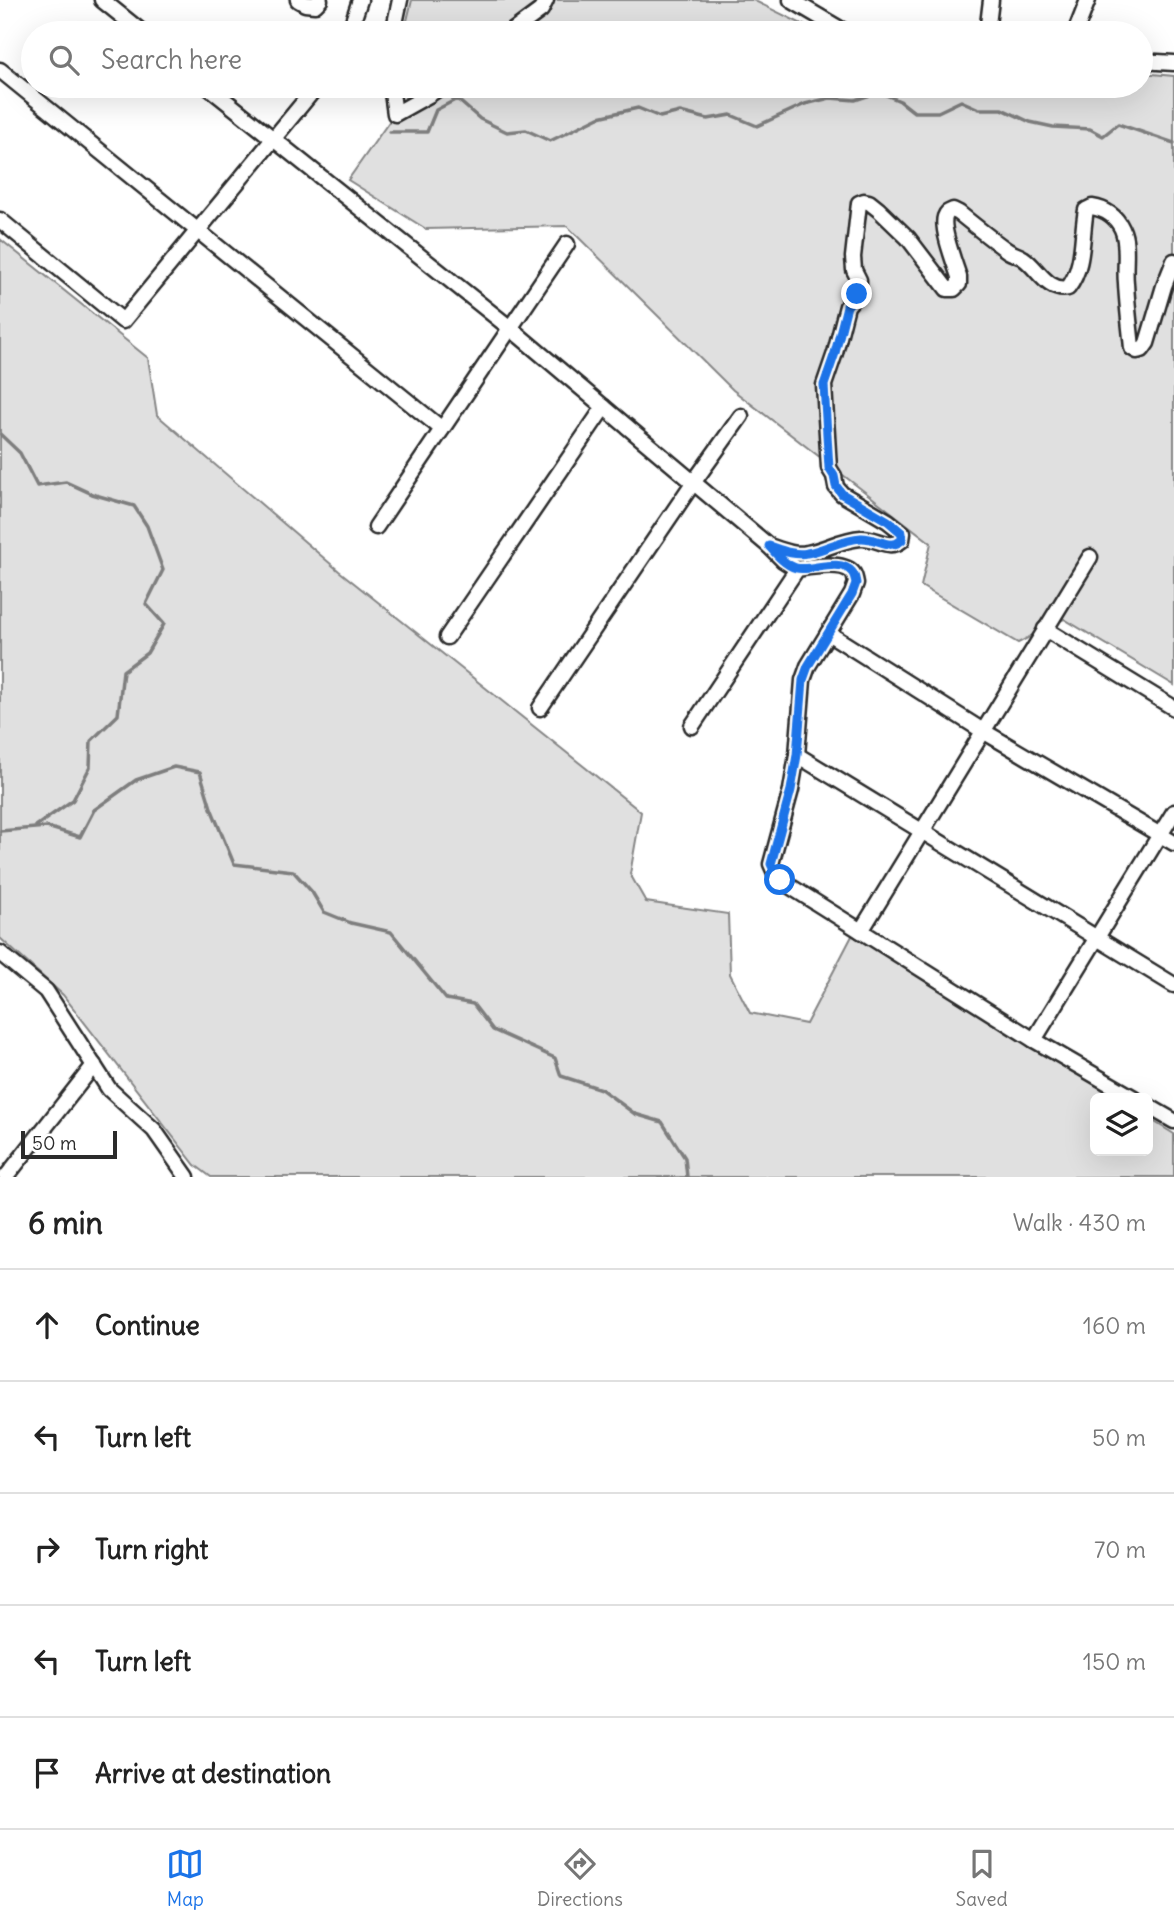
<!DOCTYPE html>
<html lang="en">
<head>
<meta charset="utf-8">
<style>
  :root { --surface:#fff; --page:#f2f2f2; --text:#222; --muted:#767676; --line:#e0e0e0; --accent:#1a73e8 }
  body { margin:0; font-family:Delius,sans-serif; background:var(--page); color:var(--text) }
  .controls { position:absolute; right:21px; bottom:21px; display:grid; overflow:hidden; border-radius:10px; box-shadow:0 7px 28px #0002 }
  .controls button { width:63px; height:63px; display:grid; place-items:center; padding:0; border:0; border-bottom:2px solid var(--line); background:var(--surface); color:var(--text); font:35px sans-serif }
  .scale { position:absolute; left:21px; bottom:18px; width:96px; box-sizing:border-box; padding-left:7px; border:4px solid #2b2b2b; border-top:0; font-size:19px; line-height:24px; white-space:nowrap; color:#2b2b2b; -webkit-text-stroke:5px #fff; paint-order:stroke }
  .stop { position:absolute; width:21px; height:21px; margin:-16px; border:5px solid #1a73e8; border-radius:50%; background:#fff }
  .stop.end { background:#1a73e8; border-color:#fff; box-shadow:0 2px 7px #0008 }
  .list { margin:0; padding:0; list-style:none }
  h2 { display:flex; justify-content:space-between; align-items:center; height:91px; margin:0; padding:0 28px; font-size:30px }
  h2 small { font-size:23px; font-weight:400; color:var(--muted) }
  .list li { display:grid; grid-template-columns:46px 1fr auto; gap:21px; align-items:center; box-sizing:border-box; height:112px; padding:0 28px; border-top:2px solid var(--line) }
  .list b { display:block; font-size:26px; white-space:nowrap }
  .list em { font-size:23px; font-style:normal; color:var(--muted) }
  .icon { flex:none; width:38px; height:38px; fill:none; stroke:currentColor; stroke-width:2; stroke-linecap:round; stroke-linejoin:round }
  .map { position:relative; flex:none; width:1174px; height:1177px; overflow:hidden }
  .search { position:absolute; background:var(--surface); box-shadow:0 7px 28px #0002; left:21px; right:21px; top:21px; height:77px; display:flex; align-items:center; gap:18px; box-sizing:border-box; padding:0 24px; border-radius:38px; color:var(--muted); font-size:26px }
  .sheet { height:651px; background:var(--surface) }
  nav { display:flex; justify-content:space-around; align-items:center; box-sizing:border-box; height:98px; border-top:2px solid var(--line); background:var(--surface); font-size:19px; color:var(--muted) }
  nav a { display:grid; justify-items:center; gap:4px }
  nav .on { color:var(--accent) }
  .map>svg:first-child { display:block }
</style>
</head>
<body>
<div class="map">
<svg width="1174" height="1177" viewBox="0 0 1174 1177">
  <rect width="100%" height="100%" fill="#fff"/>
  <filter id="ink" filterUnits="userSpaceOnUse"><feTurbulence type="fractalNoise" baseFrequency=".0143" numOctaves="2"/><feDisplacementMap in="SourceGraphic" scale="14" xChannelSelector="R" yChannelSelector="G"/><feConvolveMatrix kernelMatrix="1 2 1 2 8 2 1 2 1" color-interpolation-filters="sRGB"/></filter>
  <g filter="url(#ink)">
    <g fill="#e0e0e0" stroke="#868686" stroke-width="2">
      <path d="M 412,0 L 753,0 L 820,33 L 404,33 Z"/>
      <path d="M 1141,73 L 1174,76 L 1174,685 L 1064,619 L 1018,643 L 921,586 L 931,543 L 733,390 L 567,226 L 426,229 L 348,180 L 405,99 L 403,86 L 1141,86 Z"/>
      <path d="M 0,239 L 148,358 L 157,415 L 339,571 L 641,812 L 630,874 L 646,902 L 728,914 L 730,974 L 750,1013 L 806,1024 L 853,934 L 1116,1098 L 1095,1098 L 1095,1151 L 1148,1151 L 1148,1118 L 1174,1134 L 1174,1177 L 211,1177 L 195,1165 L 63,995 L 0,938 Z"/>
    </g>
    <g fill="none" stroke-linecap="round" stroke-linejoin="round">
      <g stroke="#7e7e7e" stroke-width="3.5">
        <path d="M 389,132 L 427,132 L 436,110 L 457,99 L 480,119 L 507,132 L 526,130 L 550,141 L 599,117 L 638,108 L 660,117 L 680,112 L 708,119 L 731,115 L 757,126 L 805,104 L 830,98 L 855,100 L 879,92 L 900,101 L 914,112 L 938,112 L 961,101 L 979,109 L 1002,109 L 1030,122 L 1053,127 L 1090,129 L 1103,136 L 1118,124 L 1174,143"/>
        <path d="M 0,434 L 20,453 L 37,486 L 66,482 L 92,494 L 134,506 L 147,526 L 163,570 L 146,604 L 164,624 L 147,653 L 123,671 L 118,715 L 91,741 L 90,767 L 73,800 L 36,826"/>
        <path d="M 0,831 L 47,827 L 80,837 L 94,810 L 136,780 L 174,767 L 200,772 L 211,808 L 234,864 L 293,871 L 312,892 L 324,912 L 351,923 L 391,932 L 446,999 L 473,1004 L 493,1030 L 555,1058 L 561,1076 L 601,1089 L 635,1114 L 662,1122 L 685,1158 L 687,1177"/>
      </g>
      <g stroke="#2b2b2b" stroke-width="19">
        <g id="minor">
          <path d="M 102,0 L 143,33"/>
          <path d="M 298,0 L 305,4 L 315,5 L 320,0"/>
          <path d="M 791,0 L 847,33"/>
          <path d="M 349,33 L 360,0"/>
          <path d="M 393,33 L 400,0"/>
          <path d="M 510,33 L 541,10 L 546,0"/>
          <path d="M 987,33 L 991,0"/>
          <path d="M 1075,33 L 1088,0"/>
          <path d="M 1141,61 L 1174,63"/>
          <path d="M 0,70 L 442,429"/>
          <path d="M 207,86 L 510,328 L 769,546 L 783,560 L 797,569"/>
          <path d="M 391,86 L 395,114 L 429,95 L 442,86"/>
          <path d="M 0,220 L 123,321 L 317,86"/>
          <path d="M 376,527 L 567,244"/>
          <path d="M 769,546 C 781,550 795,556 807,553 C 825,550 842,539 861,538 C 877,537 889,551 902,540 L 903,533 L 888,521 L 842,494 L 836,487 L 834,476 L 829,468 L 824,385 L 835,353 L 847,306 L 857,294 L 859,288 L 859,280 L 854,270 L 853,257 L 859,203 L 864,201 L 869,202 L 879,210 L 908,238 L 947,289 L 954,289 L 959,284 L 959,277 C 955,264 941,229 945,217 C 947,212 948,212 953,210 L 959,213 C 975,226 991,239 1008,251 C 1013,254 1019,255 1023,258 C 1038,268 1047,292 1068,288 C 1085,266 1081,236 1086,210 L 1092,207 C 1105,209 1116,216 1122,229 C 1129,244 1124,266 1126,283 C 1127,305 1130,327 1132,348 L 1137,351 L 1142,350 L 1147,343 L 1164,286 L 1174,261"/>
          <path d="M 1045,629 L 1174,708"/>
          <path d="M 828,633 L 983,731 L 1174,843"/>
          <path d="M 447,637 L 604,407"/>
          <path d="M 540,708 L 693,483 L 741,416"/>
          <path d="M 692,726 L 797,569 C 810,567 842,561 852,572 C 855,575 855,579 856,583 L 852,594 L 808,666 L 803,680 L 797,755 L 791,790 L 771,864 L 775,873 L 780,880 L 1034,1040 L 1134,1098"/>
          <path d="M 797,755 L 1174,985"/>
          <path d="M 861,931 L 1090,557"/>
          <path d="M 0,953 L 46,991 L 109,1089 L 154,1130 L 187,1177"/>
          <path d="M 1034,1040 L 1174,812"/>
          <path d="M 1148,1106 L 1174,1121"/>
          <path d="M 6,1177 L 94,1065"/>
        </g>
      </g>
      <use href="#minor" stroke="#fff" stroke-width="14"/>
    </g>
  </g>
  <g fill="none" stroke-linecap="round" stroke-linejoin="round" filter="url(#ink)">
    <path stroke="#1a73e8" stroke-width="9" d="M 780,880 L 775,873 L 771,864 L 791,790 L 797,755 L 803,680 L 808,666 L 852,594 L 856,583 C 855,579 855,575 852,572 C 839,557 811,572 796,568 C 785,565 776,554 769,546 C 781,550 795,556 807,553 C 825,550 842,539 861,538 C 877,537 889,551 902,540 L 902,533 L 888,521 L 842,494 L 836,486 L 834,476 L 829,468 L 824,385 L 835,353 L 847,306 L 857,294"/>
  </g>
</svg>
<div class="controls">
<button><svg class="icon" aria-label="layers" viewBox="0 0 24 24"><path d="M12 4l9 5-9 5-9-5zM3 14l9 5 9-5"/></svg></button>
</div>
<div class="scale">50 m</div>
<div class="stop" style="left:780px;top:880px"></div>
<div class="stop end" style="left:857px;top:294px"></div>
<div class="search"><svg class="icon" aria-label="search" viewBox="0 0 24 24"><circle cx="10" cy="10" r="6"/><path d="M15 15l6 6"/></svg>Search here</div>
</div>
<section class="sheet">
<h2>6 min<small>Walk · 430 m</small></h2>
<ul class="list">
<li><svg class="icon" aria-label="ahead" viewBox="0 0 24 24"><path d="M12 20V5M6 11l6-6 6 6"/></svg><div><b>Continue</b></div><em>160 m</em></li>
<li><svg class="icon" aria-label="left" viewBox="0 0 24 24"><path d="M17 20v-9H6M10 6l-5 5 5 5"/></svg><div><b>Turn left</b></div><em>50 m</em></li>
<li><svg class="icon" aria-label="right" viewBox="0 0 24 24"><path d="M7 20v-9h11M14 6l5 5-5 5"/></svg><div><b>Turn right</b></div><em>70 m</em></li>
<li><svg class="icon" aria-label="left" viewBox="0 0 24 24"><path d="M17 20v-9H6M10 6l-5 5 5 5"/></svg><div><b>Turn left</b></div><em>150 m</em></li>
<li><svg class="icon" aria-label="arrive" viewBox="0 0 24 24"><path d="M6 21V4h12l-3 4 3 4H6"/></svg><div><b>Arrive at destination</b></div></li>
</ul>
</section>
<nav>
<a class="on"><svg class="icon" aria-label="map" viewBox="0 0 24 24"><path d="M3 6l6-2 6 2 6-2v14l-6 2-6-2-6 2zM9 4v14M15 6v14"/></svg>Map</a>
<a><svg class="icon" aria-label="directions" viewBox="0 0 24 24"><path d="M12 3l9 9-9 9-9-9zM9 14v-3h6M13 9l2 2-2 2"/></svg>Directions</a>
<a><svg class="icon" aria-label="saved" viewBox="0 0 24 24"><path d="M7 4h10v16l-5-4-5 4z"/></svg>Saved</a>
</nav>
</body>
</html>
